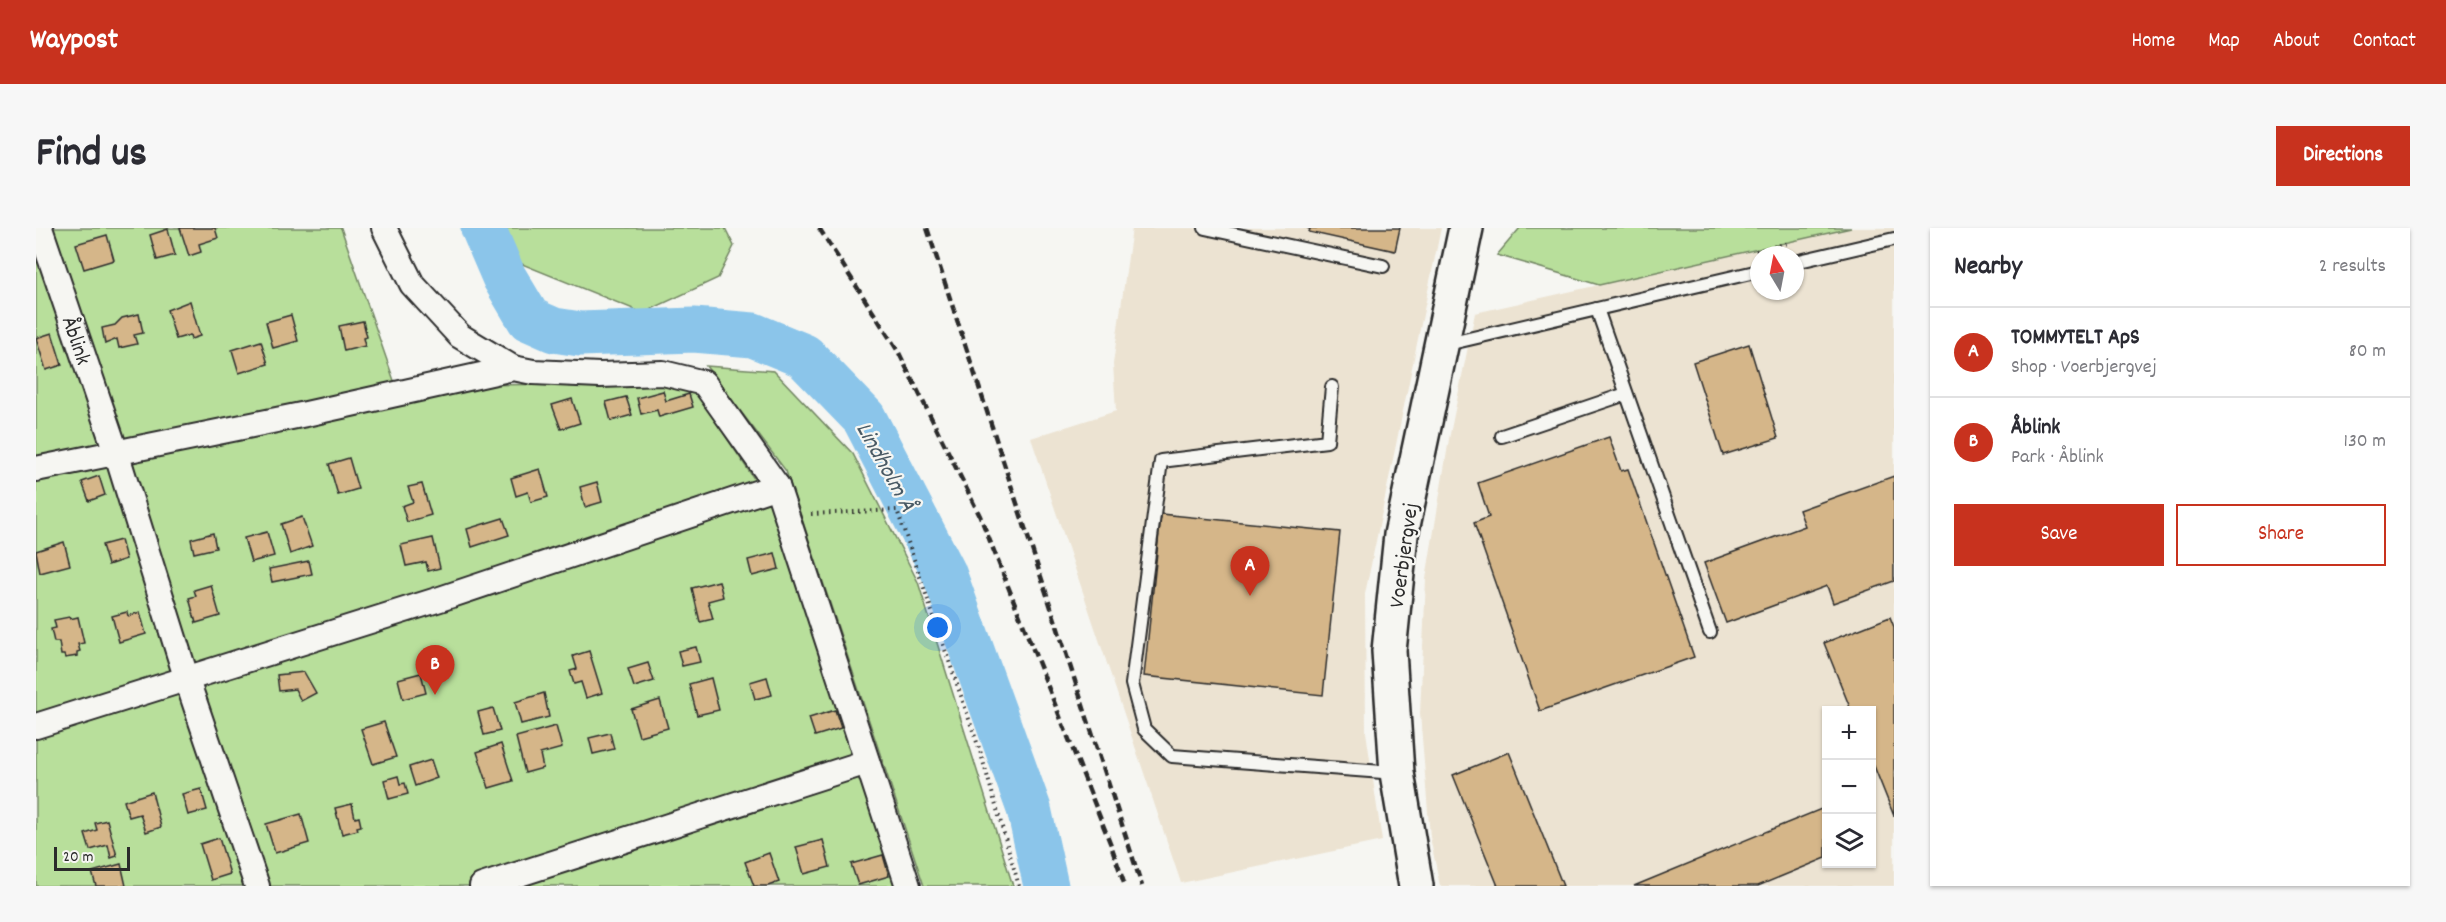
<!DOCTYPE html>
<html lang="en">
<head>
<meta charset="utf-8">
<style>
  :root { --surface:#fff; --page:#f7f7f7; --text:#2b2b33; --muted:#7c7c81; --line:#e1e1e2; --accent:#c8321e }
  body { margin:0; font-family:Dekko,sans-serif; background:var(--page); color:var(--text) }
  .controls { position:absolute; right:18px; bottom:18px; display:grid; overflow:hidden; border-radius:0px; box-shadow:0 2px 4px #0004 }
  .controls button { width:54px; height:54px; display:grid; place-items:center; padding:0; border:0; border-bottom:2px solid var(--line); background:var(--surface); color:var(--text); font:30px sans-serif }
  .compass { position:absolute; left:1714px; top:18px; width:54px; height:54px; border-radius:50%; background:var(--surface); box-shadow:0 2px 4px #0004; rotate:350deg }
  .scale { position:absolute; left:18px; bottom:15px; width:76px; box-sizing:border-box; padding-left:6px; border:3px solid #2b2b2b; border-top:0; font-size:16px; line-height:21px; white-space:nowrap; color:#2b2b2b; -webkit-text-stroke:4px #f6f6f2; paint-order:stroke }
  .you { position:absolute; left:902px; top:400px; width:21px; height:21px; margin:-15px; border:4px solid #fff; border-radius:50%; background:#1a73e8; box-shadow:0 0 0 9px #1a73e833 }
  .badge { display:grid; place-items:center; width:39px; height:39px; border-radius:50%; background:var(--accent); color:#fff; font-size:20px; font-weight:700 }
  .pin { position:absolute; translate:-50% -50px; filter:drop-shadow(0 2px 3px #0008) }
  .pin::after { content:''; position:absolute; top:32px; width:21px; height:18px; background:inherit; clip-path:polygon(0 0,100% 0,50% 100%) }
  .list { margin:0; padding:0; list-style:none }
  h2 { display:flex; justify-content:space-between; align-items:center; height:78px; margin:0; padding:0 24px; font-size:26px }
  h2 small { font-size:20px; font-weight:400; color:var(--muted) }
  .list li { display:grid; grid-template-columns:39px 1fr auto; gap:18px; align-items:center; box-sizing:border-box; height:90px; padding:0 24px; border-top:2px solid var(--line) }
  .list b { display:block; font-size:22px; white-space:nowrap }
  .list p { margin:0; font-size:20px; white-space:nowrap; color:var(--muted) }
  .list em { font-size:20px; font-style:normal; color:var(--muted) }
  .actions { display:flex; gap:12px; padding:18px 24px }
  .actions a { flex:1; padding:14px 0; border:2px solid var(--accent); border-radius:0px; text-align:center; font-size:21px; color:var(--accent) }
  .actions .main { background:var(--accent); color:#fff }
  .icon { flex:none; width:33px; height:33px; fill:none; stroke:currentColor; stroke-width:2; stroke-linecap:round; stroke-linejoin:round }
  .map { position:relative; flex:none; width:1858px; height:658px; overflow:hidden; border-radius:0px }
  header { display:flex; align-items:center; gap:36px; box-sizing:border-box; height:84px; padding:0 30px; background:var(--accent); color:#fff }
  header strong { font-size:28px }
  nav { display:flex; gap:33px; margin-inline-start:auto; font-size:21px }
  .intro { display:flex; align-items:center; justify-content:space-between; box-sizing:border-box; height:144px; padding:0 36px }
  h1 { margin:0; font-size:42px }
  .button { padding:15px 27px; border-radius:0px; background:var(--accent); color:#fff; font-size:21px; font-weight:700 }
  main { display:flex; gap:36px; padding:0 36px }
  aside { flex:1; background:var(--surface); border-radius:0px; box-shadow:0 2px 4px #0004 }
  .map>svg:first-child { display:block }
</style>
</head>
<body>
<header>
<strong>Waypost</strong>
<nav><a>Home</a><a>Map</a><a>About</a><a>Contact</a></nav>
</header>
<div class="intro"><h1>Find us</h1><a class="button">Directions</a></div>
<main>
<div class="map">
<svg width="1858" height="658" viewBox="0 0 1858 658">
  <rect width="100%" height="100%" fill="#f6f6f2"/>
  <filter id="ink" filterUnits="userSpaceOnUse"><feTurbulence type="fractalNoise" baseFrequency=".0167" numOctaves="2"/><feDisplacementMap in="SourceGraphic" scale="12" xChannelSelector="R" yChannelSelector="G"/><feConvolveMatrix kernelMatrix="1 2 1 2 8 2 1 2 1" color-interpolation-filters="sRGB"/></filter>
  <g filter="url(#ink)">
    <g fill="#ece3d2" fill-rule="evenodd">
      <path d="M 1096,0 L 1405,0 L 1329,366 L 1330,504 L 1346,613 L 1145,655 L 995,210 L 1080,183 L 1077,136 Z"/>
      <path d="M 1815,0 L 1858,0 L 1858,658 L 1404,658 L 1394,609 L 1384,485 L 1390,351 L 1413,211 L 1439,85 ZM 1723,27 L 1759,27 L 1759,63 L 1723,63 ZM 1790,482 L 1836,482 L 1836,636 L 1790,636 Z"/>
    </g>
    <g fill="#b8df9b" stroke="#728563" stroke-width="1.5">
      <path d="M 0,0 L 305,0 L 364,170 L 426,157 L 654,155 L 735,276 L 861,658 L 0,658 Z"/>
      <path d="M 465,0 L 689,0 L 698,18 L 682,50 L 607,85 L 481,34 Z"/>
      <path d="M 1484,0 L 1815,0 L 1563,57 L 1461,27 Z"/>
      <path d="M 670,138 L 738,143 L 817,226 L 882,354 L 977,658 L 888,658 L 750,243 Z"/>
    </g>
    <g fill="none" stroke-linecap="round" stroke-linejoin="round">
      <path stroke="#8bc5ea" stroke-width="45" d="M 447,0 L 468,49 L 493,91 L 518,102 L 544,106 L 658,102 L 717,107 L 768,128 L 828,190 L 908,345 L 993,581 L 1010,658"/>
    </g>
    <g fill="#d5b689" stroke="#2b2b2b" stroke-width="1.5">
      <path d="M 144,0 L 179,0 L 182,10 L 163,16 L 165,24 L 153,28 Z"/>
      <path d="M 1271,0 L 1364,0 L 1359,23 L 1273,4 L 1274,1 Z"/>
      <path d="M 132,1 L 139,27 L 121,32 L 114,7 Z"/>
      <path d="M 71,7 L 78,32 L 48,41 L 40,16 Z"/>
      <path d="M 154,73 L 164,108 L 155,111 L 154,107 L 140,111 L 131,82 Z"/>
      <path d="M 103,86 L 107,105 L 98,107 L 101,116 L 83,120 L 81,111 L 69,116 L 66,100 L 79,97 L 86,90 Z"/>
      <path d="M 255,87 L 262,113 L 237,120 L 230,94 Z"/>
      <path d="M 327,93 L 331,109 L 327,110 L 329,118 L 308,123 L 303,98 Z"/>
      <path d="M 16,105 L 26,137 L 10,142 L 0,110 Z"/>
      <path d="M 225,113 L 232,136 L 203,145 L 196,122 Z"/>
      <path d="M 1713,116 L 1742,210 L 1687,227 L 1657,134 Z"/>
      <path d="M 627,163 L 630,173 L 653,166 L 657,179 L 623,189 L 621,182 L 605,186 L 601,170 Z"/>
      <path d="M 590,169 L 596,187 L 575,193 L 570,174 Z"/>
      <path d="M 536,171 L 544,195 L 525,201 L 516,177 Z"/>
      <path d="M 1573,209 L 1585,243 L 1592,241 L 1658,429 L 1504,483 L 1438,295 L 1453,289 L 1442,255 Z"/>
      <path d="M 313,230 L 322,261 L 302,267 L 293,236 Z"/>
      <path d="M 504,241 L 512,269 L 495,274 L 492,264 L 480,268 L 475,250 Z"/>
      <path d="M 63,248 L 69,267 L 53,273 L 46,254 Z"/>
      <path d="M 1858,248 L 1858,353 L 1797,375 L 1791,358 L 1690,395 L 1668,335 L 1769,298 L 1763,282 Z"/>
      <path d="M 561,254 L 566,274 L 549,279 L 544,259 Z"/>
      <path d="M 386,256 L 395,287 L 371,294 L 366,278 L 377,274 L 372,259 Z"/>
      <path d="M 1125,286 L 1304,304 L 1287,467 L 1108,448 Z"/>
      <path d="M 266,289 L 276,318 L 254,326 L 245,296 Z"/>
      <path d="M 467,290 L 473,307 L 436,319 L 431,301 Z"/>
      <path d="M 231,304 L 238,328 L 215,334 L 208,310 Z"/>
      <path d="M 177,305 L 180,320 L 158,325 L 155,311 Z"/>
      <path d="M 397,310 L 404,340 L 392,343 L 390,334 L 370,338 L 365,317 Z"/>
      <path d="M 85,312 L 90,331 L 72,337 L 66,317 Z"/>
      <path d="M 28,314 L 34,337 L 4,345 L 0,323 Z"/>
      <path d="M 739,325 L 743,341 L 716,348 L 712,332 Z"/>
      <path d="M 273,333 L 276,346 L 236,354 L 233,341 Z"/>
      <path d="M 683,353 L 687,369 L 672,373 L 677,391 L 664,394 L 656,360 Z"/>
      <path d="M 175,357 L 184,388 L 160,395 L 153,370 L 160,368 L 158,362 Z"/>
      <path d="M 91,384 L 92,388 L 104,384 L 110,406 L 83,414 L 76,388 Z"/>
      <path d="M 33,389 L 34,391 L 42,389 L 48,415 L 42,416 L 44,423 L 41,424 L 41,428 L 29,430 L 28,427 L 25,427 L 23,414 L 18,414 L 15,401 L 20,400 L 18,392 Z"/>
      <path d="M 1854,389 L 1858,399 L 1858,588 L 1836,533 L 1836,482 L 1815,482 L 1788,415 Z"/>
      <path d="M 660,419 L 664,434 L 646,438 L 642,423 Z"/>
      <path d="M 553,423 L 566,465 L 550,470 L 545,454 L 538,456 L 534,443 L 541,441 L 537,428 Z"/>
      <path d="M 612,435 L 618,453 L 598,459 L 592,441 Z"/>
      <path d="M 268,444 L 280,465 L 265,473 L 259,461 L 243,463 L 241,447 Z"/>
      <path d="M 385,445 L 390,465 L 367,471 L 362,451 Z"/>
      <path d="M 731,449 L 736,467 L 719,471 L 714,454 Z"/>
      <path d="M 675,450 L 683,482 L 661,487 L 653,456 Z"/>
      <path d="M 508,465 L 513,489 L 485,496 L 479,474 Z"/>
      <path d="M 624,472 L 632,500 L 603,508 L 595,481 Z"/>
      <path d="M 457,480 L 464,503 L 448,507 L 442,484 Z"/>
      <path d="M 799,482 L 805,500 L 779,508 L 773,490 Z"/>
      <path d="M 348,494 L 360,529 L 337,536 L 325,501 Z"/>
      <path d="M 520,498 L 526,520 L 504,526 L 507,540 L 489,545 L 480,509 Z"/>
      <path d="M 574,505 L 578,521 L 557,526 L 553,510 Z"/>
      <path d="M 465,516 L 477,553 L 453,560 L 441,524 Z"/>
      <path d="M 1473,524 L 1527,658 L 1462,658 L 1417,547 Z"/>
      <path d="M 395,532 L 401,550 L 379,558 L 373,539 Z"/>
      <path d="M 362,548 L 364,556 L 369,555 L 372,566 L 353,571 L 348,552 Z"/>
      <path d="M 165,561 L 171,582 L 152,587 L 146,566 Z"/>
      <path d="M 116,564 L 125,599 L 110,604 L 104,586 L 93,589 L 88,573 Z"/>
      <path d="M 316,576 L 319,590 L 323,589 L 325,598 L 321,599 L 322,602 L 306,606 L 299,580 Z"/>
      <path d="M 1790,579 L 1790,630 L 1722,658 L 1598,658 Z"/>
      <path d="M 265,586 L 273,615 L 239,625 L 230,596 Z"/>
      <path d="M 71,592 L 81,628 L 75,630 L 72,617 L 54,622 L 49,606 L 61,602 L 59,595 Z"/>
      <path d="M 183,610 L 194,646 L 175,652 L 164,616 Z"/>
      <path d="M 787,612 L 794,639 L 768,646 L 760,619 Z"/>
      <path d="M 733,625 L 743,654 L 732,658 L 718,658 L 709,634 Z"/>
      <path d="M 847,627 L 853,648 L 822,657 L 815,636 Z"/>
      <path d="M 85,636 L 90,658 L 60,658 L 56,644 Z"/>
    </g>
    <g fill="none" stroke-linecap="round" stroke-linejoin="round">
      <g stroke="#2b2b2b" stroke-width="16">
        <g id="lane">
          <path d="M 1169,0 L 1347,38"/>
          <path d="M 1759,34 L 1858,11"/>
          <path d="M 1561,81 L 1674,404"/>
          <path d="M 1407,117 L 1723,43"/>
          <path d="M 1296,159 L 1291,213 L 1125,233 L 1096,456 L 1108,501 L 1136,528 L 1360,545"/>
          <path d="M 1466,208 L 1590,166"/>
        </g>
      </g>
      <g stroke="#2b2b2b" stroke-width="28">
        <g id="street">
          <path d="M 4,0 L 80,224 L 151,452 L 221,658"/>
          <path d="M 348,0 L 376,56 L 424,108 L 477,140 L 497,144 L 564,147 L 627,145 L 668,155 L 741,258 L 872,658"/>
          <path d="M 0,241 L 270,186 L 477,140"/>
          <path d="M 0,498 L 404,371 L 741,258"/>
          <path d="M 446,658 L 831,534"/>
        </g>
      </g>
      <g stroke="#2b2b2b" stroke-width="38">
        <path id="secondary" d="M 1380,658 L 1361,545 L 1353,423 L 1365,307 L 1430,0"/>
      </g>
      <g stroke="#2b2b2b" stroke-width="4" stroke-dasharray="1.5 4.5" stroke-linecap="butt">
        <path d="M 1720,23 L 1753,15"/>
        <path d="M 775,286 L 861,282 L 945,526 L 983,658"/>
      </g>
      <use href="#lane" stroke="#f6f6f2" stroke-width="12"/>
      <use href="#street" stroke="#f6f6f2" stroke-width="24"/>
      <use href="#secondary" stroke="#f6f6f2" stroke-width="33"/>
      <g stroke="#2b2b2b" stroke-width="4.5" stroke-dasharray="9 4.5" stroke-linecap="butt">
        <path d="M 783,0 L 862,123 L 944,288 L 1075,617 L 1089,658"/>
        <path d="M 891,0 L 1106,658"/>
      </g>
    </g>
  </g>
  <g text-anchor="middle" stroke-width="4.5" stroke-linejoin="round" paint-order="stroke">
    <g font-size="22" fill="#2b2b2b" stroke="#f6f6f2">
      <text transform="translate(42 112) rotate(71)" y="8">Åblink</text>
      <text transform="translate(1366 327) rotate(-82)" y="8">Voerbjergvej</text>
    </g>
    <g font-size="24" font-style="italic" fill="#485964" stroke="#f6f6f2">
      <text transform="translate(851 238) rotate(61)" y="8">Lindholm Å</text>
    </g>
  </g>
</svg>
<div class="controls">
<button>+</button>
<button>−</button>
<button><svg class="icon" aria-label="layers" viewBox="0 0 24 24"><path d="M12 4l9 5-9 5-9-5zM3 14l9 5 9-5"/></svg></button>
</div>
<svg class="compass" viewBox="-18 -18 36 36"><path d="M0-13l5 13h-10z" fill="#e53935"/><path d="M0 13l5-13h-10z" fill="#7c7c81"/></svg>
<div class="scale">20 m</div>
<div class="you"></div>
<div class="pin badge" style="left:1214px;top:368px">A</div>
<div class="pin badge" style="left:399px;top:467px">B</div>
</div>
<aside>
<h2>Nearby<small>2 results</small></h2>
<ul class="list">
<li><span class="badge">A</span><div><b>TOMMYTELT ApS</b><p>Shop · Voerbjergvej</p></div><em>80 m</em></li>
<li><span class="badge">B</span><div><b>Åblink</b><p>Park · Åblink</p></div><em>130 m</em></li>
</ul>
<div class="actions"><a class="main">Save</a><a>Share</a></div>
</aside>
</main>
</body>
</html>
